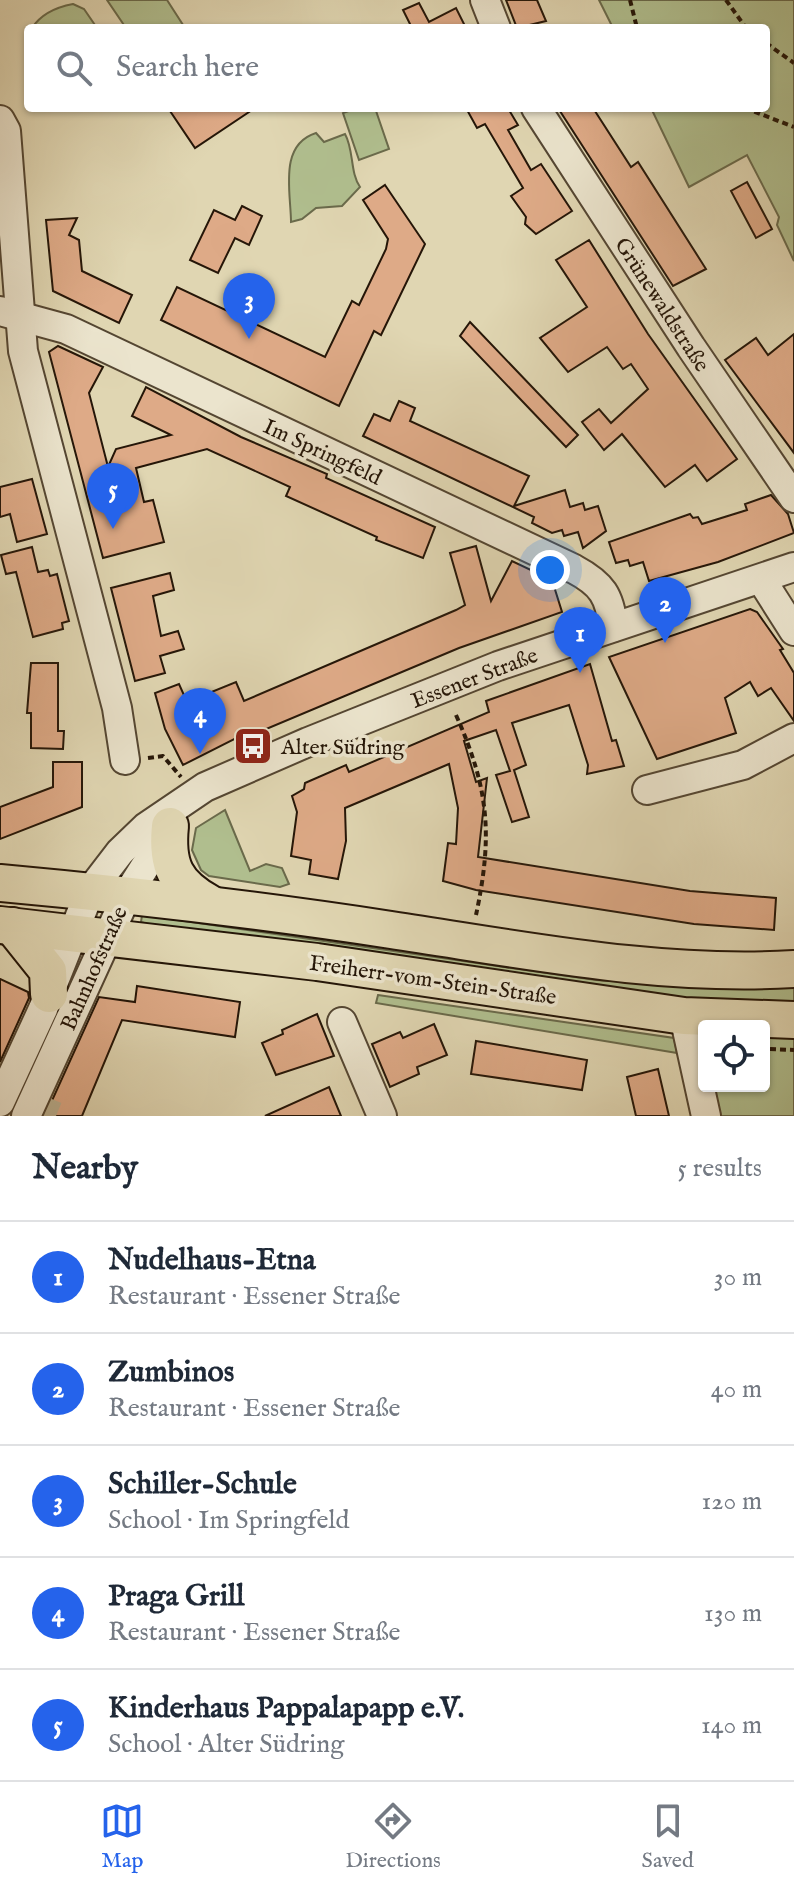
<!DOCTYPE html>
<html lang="en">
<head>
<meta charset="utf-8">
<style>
  :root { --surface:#fff; --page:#f2f2f3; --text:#1f2937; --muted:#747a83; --line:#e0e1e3; --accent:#2563eb }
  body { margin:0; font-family:"IM FELL English",serif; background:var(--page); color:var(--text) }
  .controls { position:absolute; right:24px; bottom:24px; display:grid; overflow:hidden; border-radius:8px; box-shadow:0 2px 6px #0004 }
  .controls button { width:72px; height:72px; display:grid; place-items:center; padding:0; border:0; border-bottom:2px solid var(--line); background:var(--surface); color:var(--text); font:40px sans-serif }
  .you { position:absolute; left:550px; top:570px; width:28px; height:28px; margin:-20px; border:6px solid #fff; border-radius:50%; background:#1a73e8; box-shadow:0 0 0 12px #1a73e833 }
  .badge { display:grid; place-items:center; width:52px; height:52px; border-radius:50%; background:var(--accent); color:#fff; font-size:26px; font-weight:700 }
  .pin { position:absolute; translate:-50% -66px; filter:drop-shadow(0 2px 4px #0008) }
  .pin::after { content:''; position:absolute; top:42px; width:28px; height:24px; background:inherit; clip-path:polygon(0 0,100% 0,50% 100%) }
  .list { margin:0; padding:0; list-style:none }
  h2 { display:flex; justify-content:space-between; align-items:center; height:104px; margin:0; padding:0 32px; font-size:34px }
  h2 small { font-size:26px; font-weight:400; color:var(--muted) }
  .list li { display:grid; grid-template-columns:52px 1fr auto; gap:24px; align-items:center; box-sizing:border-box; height:112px; padding:0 32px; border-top:2px solid var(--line) }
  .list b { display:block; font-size:30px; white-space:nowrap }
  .list p { margin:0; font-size:26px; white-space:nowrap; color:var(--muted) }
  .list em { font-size:26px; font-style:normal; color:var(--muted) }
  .icon { flex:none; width:44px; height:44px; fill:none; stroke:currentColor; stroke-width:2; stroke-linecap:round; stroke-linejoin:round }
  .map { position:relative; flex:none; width:794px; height:1116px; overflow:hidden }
  .search { position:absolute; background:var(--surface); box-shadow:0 2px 6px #0004; left:24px; right:24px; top:24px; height:88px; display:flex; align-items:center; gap:20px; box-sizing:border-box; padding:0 28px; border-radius:8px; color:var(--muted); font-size:30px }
  .sheet { height:664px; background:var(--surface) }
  nav { display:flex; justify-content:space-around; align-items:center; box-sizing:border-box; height:112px; border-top:2px solid var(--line); background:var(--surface); font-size:22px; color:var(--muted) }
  nav a { display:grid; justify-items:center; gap:4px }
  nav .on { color:var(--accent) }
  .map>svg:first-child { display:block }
</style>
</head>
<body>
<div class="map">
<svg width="794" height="1116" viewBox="0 0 794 1116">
  <rect width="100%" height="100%" fill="#e0d6b2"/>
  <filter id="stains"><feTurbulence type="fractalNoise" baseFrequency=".0025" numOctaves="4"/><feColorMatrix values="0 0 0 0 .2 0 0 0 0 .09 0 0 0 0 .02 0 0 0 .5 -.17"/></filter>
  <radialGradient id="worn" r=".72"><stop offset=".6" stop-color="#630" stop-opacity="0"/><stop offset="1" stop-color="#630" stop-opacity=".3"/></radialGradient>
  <g fill="#b0be8e" stroke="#6a6a4b" stroke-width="2">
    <path d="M 107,0 L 167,0 L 185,28 L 126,28 Z"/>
    <path d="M 599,0 L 794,0 L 794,261 L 777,225 L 779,217 L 747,155 L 689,187 L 651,108 L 766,108 L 766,28 L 613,28 Z"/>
    <path d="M 73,4 L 84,9 L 97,28 L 32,28 C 41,14 57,7 73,4 Z"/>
    <path d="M 357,108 L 375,108 L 389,149 L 359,160 L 343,113 Z"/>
    <path d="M 316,133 L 324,142 L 345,134 C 354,150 350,173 360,187 L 342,206 L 316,208 L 302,219 L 291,222 C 291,193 278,145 316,133 Z"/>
    <path d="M 225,810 L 250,871 L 266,864 L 282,868 L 289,884 L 280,887 L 209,876 L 201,870 L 192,850 L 196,828 Z"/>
    <path d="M 142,915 L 596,980 L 651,984 L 794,983 L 794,1009 L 739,1007 L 154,926 L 141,922 Z"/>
    <path d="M 378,995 L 674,1038 L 677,1053 L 376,1003 Z"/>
    <path d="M 764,1031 L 794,1032 L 794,1116 L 713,1116 L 706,1086 L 764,1086 Z"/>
  </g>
  <g fill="#deaa87" stroke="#251608" stroke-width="2">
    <path d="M 506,0 L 537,0 L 546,21 L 517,28 Z"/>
    <path d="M 419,3 L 429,22 L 456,8 L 466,28 L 412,28 L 403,10 Z"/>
    <path d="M 168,108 L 255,108 L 195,148 Z"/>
    <path d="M 466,108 L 513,108 L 509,110 L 518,125 L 508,130 L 531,170 L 541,164 L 572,211 L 536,234 L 525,224 L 526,217 L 511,196 L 523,188 L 485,124 L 477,128 Z"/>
    <path d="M 558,108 L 593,108 L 631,167 L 638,162 L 706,269 L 673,286 Z"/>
    <path d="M 747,182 L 772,229 L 756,238 L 731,191 Z"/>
    <path d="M 385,185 L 425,244 L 381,335 L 374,331 L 339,406 L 161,320 L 177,287 L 325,357 L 352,301 L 359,305 L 386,249 L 388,239 L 363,200 Z"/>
    <path d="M 242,206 L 262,216 L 249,245 L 235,238 L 218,273 L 190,260 L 214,210 L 235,220 Z"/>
    <path d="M 77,218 L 69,235 L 79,240 L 82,271 L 132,295 L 119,323 L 53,291 L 46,220 Z"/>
    <path d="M 589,240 L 648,334 L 737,459 L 707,481 L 695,465 L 665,487 L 622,434 L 604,450 L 582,422 L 599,409 L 611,423 L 648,389 L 631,364 L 623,369 L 607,347 L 568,372 L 540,338 L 587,307 L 556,260 Z"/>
    <path d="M 470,322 L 578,435 L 566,447 L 460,336 Z"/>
    <path d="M 794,334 L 794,453 L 725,360 L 756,338 L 768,355 Z"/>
    <path d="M 58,346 L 103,367 L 89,393 L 108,467 L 116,449 L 171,435 L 132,416 L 146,387 L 241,437 L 327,474 L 326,478 L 435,527 L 423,558 L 376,540 L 377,537 L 286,496 L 290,487 L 207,449 L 136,468 L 144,502 L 153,500 L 164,542 L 103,558 L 49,352 Z"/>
    <path d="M 399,401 L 415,408 L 410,421 L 529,476 L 514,506 L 565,490 L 570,507 L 583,503 L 585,510 L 598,506 L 606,531 L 583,548 L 578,532 L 564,536 L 562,530 L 552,533 L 532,523 L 534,517 L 363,436 L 374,414 L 390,421 Z"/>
    <path d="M 32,479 L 47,534 L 17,542 L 10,514 L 0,517 L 0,487 Z"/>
    <path d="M 771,495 L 788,514 L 794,533 L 718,562 L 649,581 L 643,562 L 630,566 L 628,560 L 616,563 L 609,542 L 690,514 L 693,518 L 698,517 L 702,524 L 747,510 L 745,504 Z"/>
    <path d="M 476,546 L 491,601 L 512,561 L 552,580 L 562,612 L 459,648 L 252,735 L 250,731 L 183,765 L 165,729 L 155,693 L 179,684 L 187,702 L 236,682 L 244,701 L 456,610 L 465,605 L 450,553 Z"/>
    <path d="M 32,547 L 38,572 L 48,570 L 50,576 L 57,574 L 69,621 L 62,623 L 63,629 L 33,637 L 16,572 L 6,574 L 1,555 Z"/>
    <path d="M 170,573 L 174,590 L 153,596 L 161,636 L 178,631 L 184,649 L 160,656 L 165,673 L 135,681 L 111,588 Z"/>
    <path d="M 750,609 L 757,612 L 783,649 L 780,650 L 794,673 L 794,721 L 771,688 L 758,696 L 750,682 L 725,698 L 736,733 L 657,759 L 609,657 Z"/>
    <path d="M 31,663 L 58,663 L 58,731 L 64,731 L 63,749 L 31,748 L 31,713 L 27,713 Z"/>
    <path d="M 590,664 L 612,741 L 616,740 L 624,766 L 587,774 L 588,765 L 569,705 L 512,723 L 526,765 L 514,770 L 529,817 L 512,822 L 496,775 L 510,771 L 496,730 L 464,741 L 476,782 L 487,778 L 478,857 L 690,891 L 776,898 L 774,930 L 694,924 L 476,890 L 443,881 L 448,843 L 456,844 L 458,808 L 449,764 L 345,808 L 346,841 L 338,879 L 309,874 L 311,860 L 291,856 L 297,812 L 292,796 L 304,789 L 305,783 L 346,765 L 349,772 L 489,712 L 486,701 Z"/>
    <path d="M 53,762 L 82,762 L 82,807 L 0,839 L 0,807 L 53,787 Z"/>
    <path d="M 0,979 L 28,992 L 29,998 L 0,1062 Z"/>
    <path d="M 137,986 L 240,1002 L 235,1037 L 122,1020 L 82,1116 L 45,1116 L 99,997 L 135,1002 Z"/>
    <path d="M 317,1014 L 334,1056 L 276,1075 L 262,1043 L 283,1034 L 282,1030 Z"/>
    <path d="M 434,1024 L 447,1055 L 417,1067 L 419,1074 L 390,1087 L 372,1044 L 400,1032 L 403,1038 Z"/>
    <path d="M 476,1041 L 587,1060 L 582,1090 L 471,1074 Z"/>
    <path d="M 658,1069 L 669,1116 L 636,1116 L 627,1077 Z"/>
    <path d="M 329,1087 L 341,1116 L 265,1116 Z"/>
  </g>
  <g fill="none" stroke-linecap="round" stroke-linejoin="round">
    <path stroke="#bbb090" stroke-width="28" stroke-dasharray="28 14" stroke-linecap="butt" d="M 44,1111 L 56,1116"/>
    <g stroke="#544632" stroke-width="32">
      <g id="minor">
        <path d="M 485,0 L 496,28"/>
        <path d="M 536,108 L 691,347 L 794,498"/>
        <path d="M 0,120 L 6,131 L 23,351 L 117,708 L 125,760"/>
        <path d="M 0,311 L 66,329 L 574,569 C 602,584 610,596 613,627"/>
        <path d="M 761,579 L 794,631"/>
        <path d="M 647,790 L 743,765 L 794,738"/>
        <path d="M 684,1016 L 706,1116"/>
        <path d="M 342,1022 L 382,1116"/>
        <path d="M 0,1102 L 43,1009 L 90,891 L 120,852 L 146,827 L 205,787 L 308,742 L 498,666 L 794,567"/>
        <path d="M 26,1116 L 127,895 L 172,824"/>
      </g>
    </g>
    <g stroke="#251608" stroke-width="40">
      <g id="major">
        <path d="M 170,826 C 166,865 175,884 209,903"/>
        <path d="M 0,883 C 131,895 261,910 391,930 C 526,950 657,977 794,969"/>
        <path d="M 0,925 L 317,962 L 684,1016 L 794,1020"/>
        <path d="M 12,926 L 48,971 L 49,994"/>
      </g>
    </g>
    <g stroke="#251608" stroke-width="4" stroke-dasharray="6 4" stroke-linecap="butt">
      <path d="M 630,0 L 637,28"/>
      <path d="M 726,0 L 746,28"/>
      <path d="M 766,43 L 794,63"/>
      <path d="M 745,108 L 794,127"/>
      <path d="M 456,715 C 489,789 493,835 476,915"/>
      <path d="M 148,758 L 163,756 L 181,777"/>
      <path d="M 770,1049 L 794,1050"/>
    </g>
    <use href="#minor" stroke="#ebe4cd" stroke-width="28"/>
    <use href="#major" stroke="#e0d6b2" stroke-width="36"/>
  </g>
  <defs>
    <g id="bus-square" transform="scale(2)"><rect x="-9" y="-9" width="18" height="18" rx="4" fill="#8f2418" stroke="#ebe4cd"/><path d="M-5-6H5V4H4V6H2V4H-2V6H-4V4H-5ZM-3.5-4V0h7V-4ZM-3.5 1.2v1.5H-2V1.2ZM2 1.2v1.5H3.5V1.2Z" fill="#fff"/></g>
  </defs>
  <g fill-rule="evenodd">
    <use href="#bus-square" x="253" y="746"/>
  </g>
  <g text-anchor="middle" stroke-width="7" stroke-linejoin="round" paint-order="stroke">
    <g font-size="22" fill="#251608" stroke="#ebe4cd">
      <text transform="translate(663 304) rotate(57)" y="8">Grünewaldstraße</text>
      <text transform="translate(323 451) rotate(25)" y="8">Im Springfeld</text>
      <text transform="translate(474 677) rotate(-21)" y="8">Essener Straße</text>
      <text transform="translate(93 968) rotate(-66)" y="8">Bahnhofstraße</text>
      <text transform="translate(433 979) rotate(8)" y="8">Freiherr-vom-Stein-Straße</text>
    </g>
    <g font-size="22" fill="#251608" stroke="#ebe4cd" text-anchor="start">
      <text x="281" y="754">Alter Südring</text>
    </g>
  </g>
  <rect width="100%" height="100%" filter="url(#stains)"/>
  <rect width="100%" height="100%" fill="url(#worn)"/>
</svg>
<div class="controls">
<button><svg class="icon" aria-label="locate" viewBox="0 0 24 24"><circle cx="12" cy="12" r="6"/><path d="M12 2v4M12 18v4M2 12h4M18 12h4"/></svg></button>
</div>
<div class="you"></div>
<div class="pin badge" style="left:580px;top:673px">1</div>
<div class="pin badge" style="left:665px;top:643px">2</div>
<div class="pin badge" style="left:249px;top:339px">3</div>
<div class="pin badge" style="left:200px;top:754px">4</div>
<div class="pin badge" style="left:113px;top:529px">5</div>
<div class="search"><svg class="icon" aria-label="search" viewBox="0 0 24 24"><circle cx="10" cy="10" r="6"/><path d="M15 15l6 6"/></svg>Search here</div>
</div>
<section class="sheet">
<h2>Nearby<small>5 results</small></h2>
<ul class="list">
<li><span class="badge">1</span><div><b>Nudelhaus-Etna</b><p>Restaurant · Essener Straße</p></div><em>30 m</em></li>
<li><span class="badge">2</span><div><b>Zumbinos</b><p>Restaurant · Essener Straße</p></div><em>40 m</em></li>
<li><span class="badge">3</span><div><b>Schiller-Schule</b><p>School · Im Springfeld</p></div><em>120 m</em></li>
<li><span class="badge">4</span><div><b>Praga Grill</b><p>Restaurant · Essener Straße</p></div><em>130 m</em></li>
<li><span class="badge">5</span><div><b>Kinderhaus Pappalapapp e.V.</b><p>School · Alter Südring</p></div><em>140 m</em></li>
</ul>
</section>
<nav>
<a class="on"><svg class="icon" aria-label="map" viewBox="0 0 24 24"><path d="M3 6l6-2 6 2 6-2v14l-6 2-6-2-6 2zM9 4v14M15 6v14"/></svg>Map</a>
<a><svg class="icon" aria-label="directions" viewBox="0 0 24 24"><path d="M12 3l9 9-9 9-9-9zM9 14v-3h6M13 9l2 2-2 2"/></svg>Directions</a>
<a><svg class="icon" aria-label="saved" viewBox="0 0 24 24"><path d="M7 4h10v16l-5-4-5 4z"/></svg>Saved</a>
</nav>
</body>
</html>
